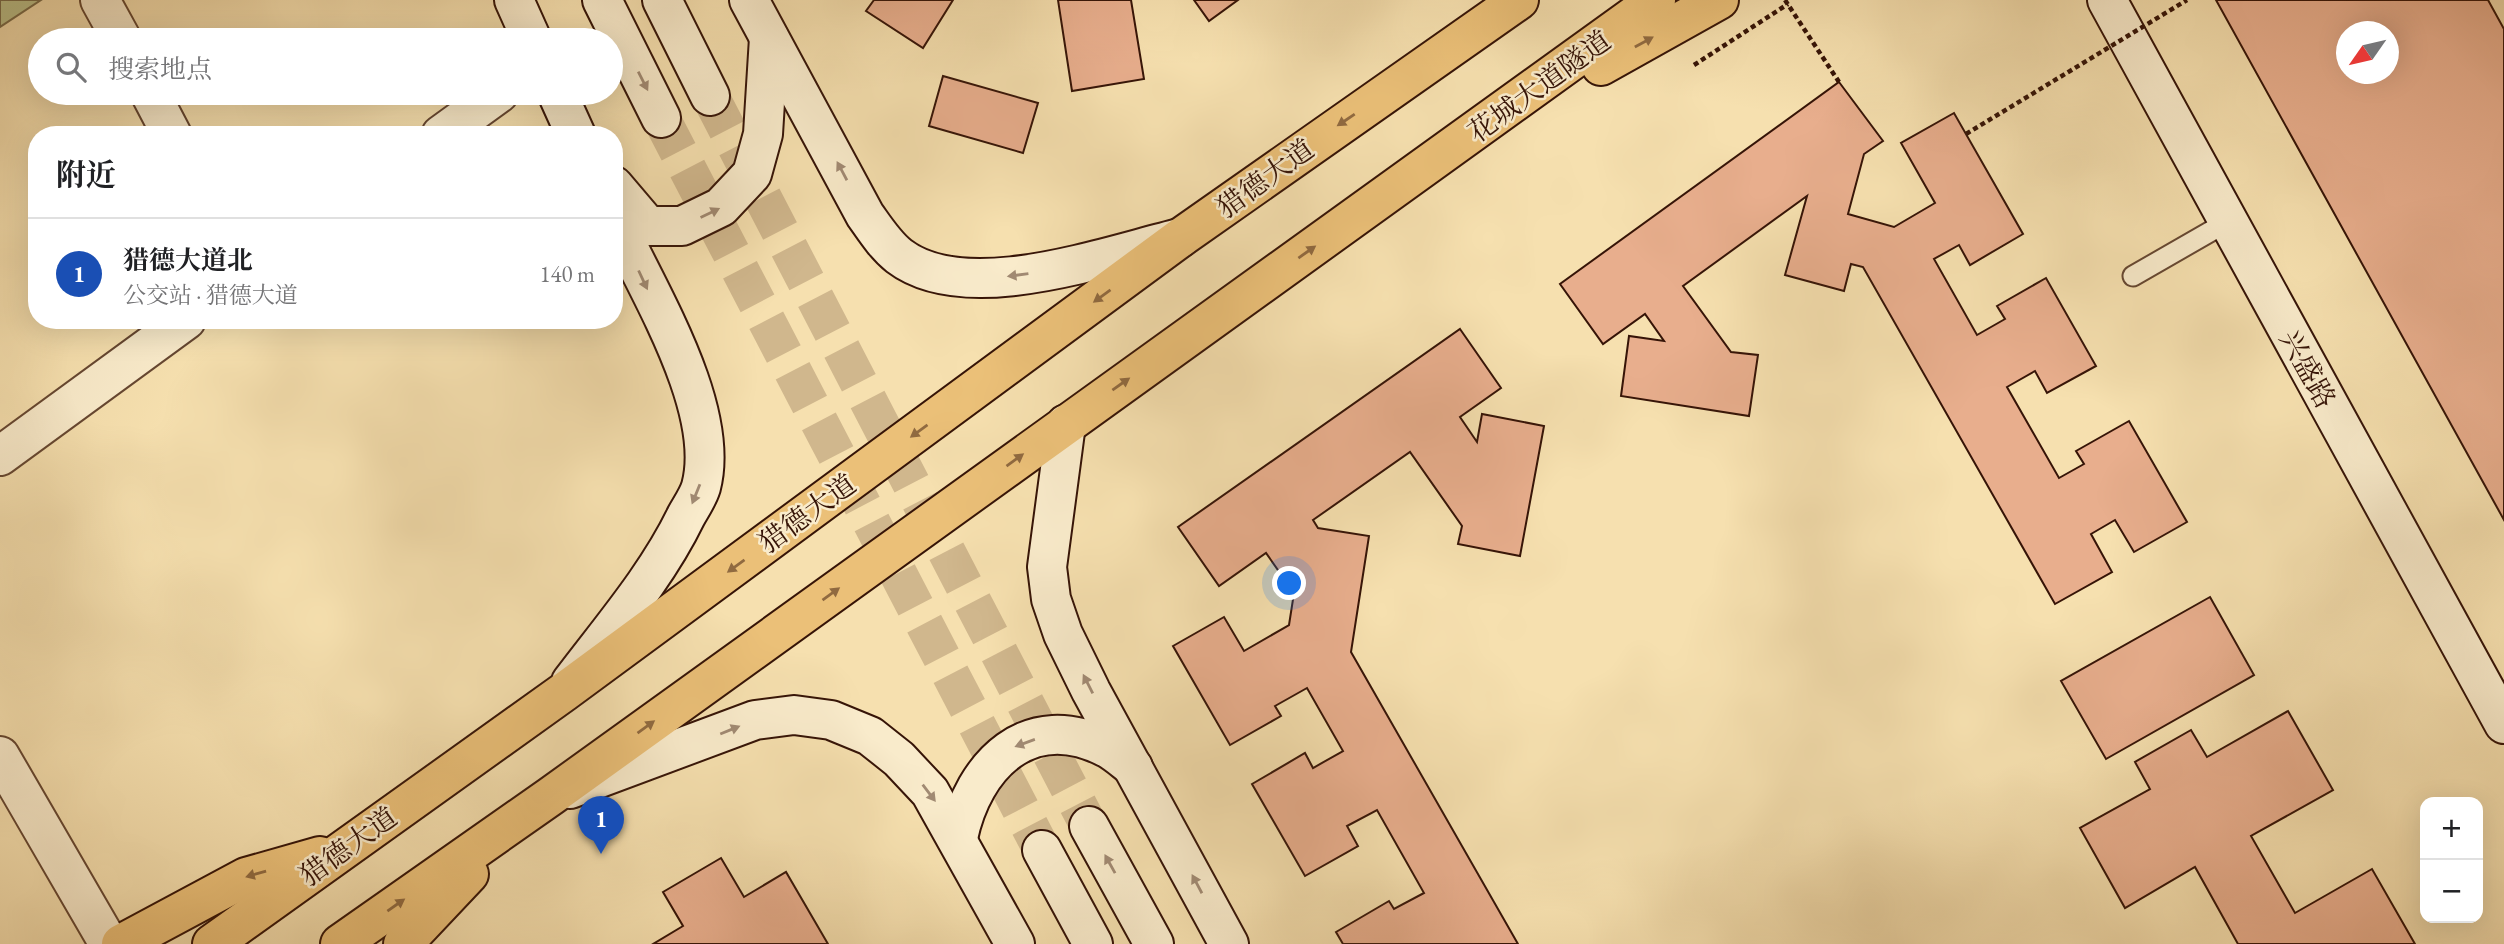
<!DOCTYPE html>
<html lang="zh">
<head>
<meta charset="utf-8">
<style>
  :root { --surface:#fff; --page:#f6f6f6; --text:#202124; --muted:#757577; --line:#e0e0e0; --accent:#8f2418 }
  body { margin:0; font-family:"EB Garamond","Noto Serif SC",serif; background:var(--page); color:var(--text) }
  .controls { position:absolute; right:21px; bottom:21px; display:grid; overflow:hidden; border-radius:14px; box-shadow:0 7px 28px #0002 }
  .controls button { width:63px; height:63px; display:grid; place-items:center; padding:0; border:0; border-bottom:2px solid var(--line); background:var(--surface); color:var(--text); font:35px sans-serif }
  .compass { position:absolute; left:2336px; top:21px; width:63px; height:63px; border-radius:50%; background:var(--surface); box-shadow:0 7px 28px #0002; rotate:236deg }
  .you { position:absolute; left:1290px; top:584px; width:24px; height:24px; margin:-18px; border:5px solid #fff; border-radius:50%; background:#1a73e8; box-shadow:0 0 0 10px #1a73e833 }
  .badge { display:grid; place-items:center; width:46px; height:46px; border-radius:50%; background:var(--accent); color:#fff; font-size:23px; font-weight:700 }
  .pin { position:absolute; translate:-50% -58px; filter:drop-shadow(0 2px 4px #0008) }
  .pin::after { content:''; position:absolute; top:37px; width:24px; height:21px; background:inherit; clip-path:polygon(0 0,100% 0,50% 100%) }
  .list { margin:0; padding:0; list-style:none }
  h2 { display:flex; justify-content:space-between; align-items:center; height:91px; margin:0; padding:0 28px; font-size:30px }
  h2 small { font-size:23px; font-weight:400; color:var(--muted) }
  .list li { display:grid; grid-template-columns:46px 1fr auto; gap:21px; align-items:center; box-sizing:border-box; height:112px; padding:0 28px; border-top:2px solid var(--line) }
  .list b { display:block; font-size:26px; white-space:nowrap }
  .list p { margin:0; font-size:23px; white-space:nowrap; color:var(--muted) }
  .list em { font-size:23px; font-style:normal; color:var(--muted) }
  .icon { flex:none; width:38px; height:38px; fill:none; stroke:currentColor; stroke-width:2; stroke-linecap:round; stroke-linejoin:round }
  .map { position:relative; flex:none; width:2504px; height:944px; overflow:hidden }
  .search { position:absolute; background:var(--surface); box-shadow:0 7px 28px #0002; left:28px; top:28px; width:595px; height:77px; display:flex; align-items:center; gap:18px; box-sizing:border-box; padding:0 24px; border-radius:38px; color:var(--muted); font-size:26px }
  .panel { position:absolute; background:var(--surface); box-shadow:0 7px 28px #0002; left:28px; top:126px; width:595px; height:203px; border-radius:28px }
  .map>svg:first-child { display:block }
</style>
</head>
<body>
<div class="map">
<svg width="2504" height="944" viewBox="0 0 2504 944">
  <rect width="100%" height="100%" fill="#f6e0af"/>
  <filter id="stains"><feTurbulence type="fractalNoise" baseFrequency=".00286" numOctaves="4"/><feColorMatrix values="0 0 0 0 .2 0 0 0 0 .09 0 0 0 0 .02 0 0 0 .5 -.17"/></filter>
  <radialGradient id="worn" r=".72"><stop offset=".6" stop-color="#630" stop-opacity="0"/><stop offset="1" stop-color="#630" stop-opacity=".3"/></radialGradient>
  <path fill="#bbc28c" stroke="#786b4a" stroke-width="2" d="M 0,0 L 41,0 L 0,27 Z"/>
  <g fill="#e8ae8d" stroke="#361407" stroke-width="2" fill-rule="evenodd">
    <path d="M 874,0 L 953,0 L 923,48 L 866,11 Z"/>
    <path d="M 1058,0 L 1131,0 L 1144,79 L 1072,91 Z"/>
    <path d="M 1194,0 L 1238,0 L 1209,21 Z"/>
    <path d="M 2216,0 L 2488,0 L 2504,29 L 2504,520 ZM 2346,32 L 2388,32 L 2388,74 L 2346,74 Z"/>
    <path d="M 943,76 L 1038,103 L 1023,153 L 929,126 Z"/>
    <path d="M 1839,82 L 1883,141 L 1864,154 L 1848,214 L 1894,227 L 1935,203 L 1901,143 L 1954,113 L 2023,234 L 1970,265 L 1959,245 L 1934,259 L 1977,335 L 2005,319 L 1997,306 L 2046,278 L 2096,366 L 2047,393 L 2035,371 L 2007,387 L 2059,478 L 2084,464 L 2076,451 L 2129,421 L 2187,522 L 2134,552 L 2115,520 L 2091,534 L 2112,572 L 2055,604 L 1863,267 L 1851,264 L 1844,291 L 1785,275 L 1807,196 L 1683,286 L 1731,352 L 1758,355 L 1749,416 L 1621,396 L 1629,336 L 1664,341 L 1645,314 L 1603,344 L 1560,284 Z"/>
    <path d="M 1460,329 L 1501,388 L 1460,417 L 1477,442 L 1482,414 L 1544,426 L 1520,556 L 1458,544 L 1462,526 L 1410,452 L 1313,520 L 1318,528 L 1369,536 L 1351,652 L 1518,944 L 1343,944 L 1336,932 L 1389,901 L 1394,909 L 1424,893 L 1377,810 L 1347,826 L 1358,846 L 1305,876 L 1252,784 L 1305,753 L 1313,768 L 1343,751 L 1307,688 L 1275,706 L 1281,716 L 1230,745 L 1173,646 L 1224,617 L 1244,651 L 1289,625 L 1294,593 L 1266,553 L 1219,586 L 1178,527 Z"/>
    <path d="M 2210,597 L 2254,675 L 2106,759 L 2061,681 Z"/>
    <path d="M 2288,711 L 2333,790 L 2251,836 L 2295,913 L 2372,869 L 2415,944 L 2238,944 L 2195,867 L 2125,908 L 2080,828 L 2150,789 L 2135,762 L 2191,730 L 2207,757 Z"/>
    <path d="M 721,858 L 744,897 L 786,872 L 828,944 L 653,944 L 683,926 L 663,892 Z"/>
  </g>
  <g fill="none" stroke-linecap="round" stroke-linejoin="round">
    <g stroke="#d0b78d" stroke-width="38" stroke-dasharray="38 19" stroke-linecap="butt">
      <path d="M 710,96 L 1089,826"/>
      <path d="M 661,118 L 1042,850"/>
    </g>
    <g stroke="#664731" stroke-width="23">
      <path id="lane" d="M 2133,276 L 2227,222"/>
    </g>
    <g stroke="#664731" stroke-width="42">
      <g id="street">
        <path d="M 100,0 L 122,40"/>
        <path d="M 150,93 L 172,135"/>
        <path d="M 441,135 L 499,93"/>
        <path d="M 0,456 L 186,320"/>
        <path d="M 0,756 L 109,944"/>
      </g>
    </g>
    <g stroke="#361407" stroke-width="42">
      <g id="secondary">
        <path d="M 514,0 L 532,40"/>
        <path d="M 602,0 L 661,118"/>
        <path d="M 662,0 L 710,96"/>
        <path d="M 749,0 L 865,215 C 875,229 885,245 899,256 C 966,307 1105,256 1180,238"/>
        <path d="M 2107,0 L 2504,724"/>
        <path d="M 557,93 L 576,135"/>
        <path d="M 614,186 L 648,226 L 682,226 L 721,207 L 752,174 L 763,134 L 769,38"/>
        <path d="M 1066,424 L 1047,567 L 1051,599 L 1063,634 L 1091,691 L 1229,944"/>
        <path d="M 571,682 C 611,629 657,576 686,516 C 691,507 698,497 701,487 C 722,408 647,290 614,218"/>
        <path d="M 570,789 L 755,720 L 794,715 L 831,720 L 870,736 L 899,759 L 930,792 L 1015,944"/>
        <path d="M 1089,826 L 1154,944"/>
        <path d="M 958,838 C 973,765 1029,708 1107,748 C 1116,753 1125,761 1133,767"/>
        <path d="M 1042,850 L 1093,944"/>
      </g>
    </g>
    <g stroke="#361407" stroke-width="42">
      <g id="highway">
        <path d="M 1601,66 L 1719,0"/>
        <path d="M 121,944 L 246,877 L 320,856"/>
        <path d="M 212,944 L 564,692 L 1180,238 L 1519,0"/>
        <path d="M 340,944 L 551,796 L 1656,0"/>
        <path d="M 403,944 L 469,874"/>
      </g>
    </g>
    <g stroke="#361407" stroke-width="4.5" stroke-dasharray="5 3.5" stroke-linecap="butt">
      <path d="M 1785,0 L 1839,82"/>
      <path d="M 1694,65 L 1788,4"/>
    </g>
    <use href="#lane" stroke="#f9ebcb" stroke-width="19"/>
    <use href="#street" stroke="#f9ebcb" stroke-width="38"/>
    <use href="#secondary" stroke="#f9ebcb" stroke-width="38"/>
    <use href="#highway" stroke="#ebc078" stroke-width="38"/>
    <path stroke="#361407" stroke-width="4.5" stroke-dasharray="5 3.5" stroke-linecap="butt" d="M 1966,134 L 2187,0"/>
  </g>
  <defs><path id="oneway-solid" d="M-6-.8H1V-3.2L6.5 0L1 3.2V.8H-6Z" transform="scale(1.75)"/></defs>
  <g fill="#906a40">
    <use href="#oneway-solid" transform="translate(1644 42) rotate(-29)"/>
    <use href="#oneway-solid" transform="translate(1346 120) rotate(146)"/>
    <use href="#oneway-solid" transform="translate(1307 252) rotate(-35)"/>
    <use href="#oneway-solid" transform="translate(1102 296) rotate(144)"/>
    <use href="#oneway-solid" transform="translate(1121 384) rotate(-35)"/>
    <use href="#oneway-solid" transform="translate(919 431) rotate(144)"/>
    <use href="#oneway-solid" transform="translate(1015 460) rotate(-36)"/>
    <use href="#oneway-solid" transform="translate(736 566) rotate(144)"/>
    <use href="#oneway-solid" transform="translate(831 594) rotate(-36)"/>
    <use href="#oneway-solid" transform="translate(646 727) rotate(-36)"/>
    <use href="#oneway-solid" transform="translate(256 874) rotate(164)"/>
    <use href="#oneway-solid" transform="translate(396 905) rotate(-35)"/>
  </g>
  <g fill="#a18a73">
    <use href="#oneway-solid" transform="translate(643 81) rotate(63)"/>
    <use href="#oneway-solid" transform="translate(842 171) rotate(-118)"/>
    <use href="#oneway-solid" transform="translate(710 213) rotate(-26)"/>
    <use href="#oneway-solid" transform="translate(1018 275) rotate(172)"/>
    <use href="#oneway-solid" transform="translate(643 280) rotate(65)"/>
    <use href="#oneway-solid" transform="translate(696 494) rotate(112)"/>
    <use href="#oneway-solid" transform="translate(1088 684) rotate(-117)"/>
    <use href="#oneway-solid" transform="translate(730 730) rotate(-22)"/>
    <use href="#oneway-solid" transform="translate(1025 743) rotate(160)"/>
    <use href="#oneway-solid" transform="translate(929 793) rotate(53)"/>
    <use href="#oneway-solid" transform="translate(1110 864) rotate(-119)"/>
    <use href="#oneway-solid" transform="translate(1197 884) rotate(-118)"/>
  </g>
  <g text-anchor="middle" stroke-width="5" stroke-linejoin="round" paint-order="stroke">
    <g font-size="28" fill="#361407" stroke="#f9ebcb">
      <text transform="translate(1539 86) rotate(-36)" y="10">花城大道隧道</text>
      <text transform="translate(1265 178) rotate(-36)" y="10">猎德大道</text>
      <text transform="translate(2308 369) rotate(61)" y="10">兴盛路</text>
      <text transform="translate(807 513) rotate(-36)" y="10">猎德大道</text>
      <text transform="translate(348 846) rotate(-36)" y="10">猎德大道</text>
    </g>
  </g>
  <rect width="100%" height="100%" filter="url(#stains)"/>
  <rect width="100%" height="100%" fill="url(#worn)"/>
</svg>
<div class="controls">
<button>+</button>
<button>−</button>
</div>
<svg class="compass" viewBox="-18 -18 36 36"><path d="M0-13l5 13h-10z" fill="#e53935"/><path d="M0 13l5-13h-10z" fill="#757577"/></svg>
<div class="you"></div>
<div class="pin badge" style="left:601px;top:854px;background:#1a4fb4">1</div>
<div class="search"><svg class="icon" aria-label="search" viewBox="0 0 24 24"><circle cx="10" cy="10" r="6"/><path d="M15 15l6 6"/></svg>搜索地点</div>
<section class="panel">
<h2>附近<small></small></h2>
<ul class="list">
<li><span class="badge" style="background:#1a4fb4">1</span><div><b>猎德大道北</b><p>公交站 · 猎德大道</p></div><em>140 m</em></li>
</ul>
</section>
</div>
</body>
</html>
